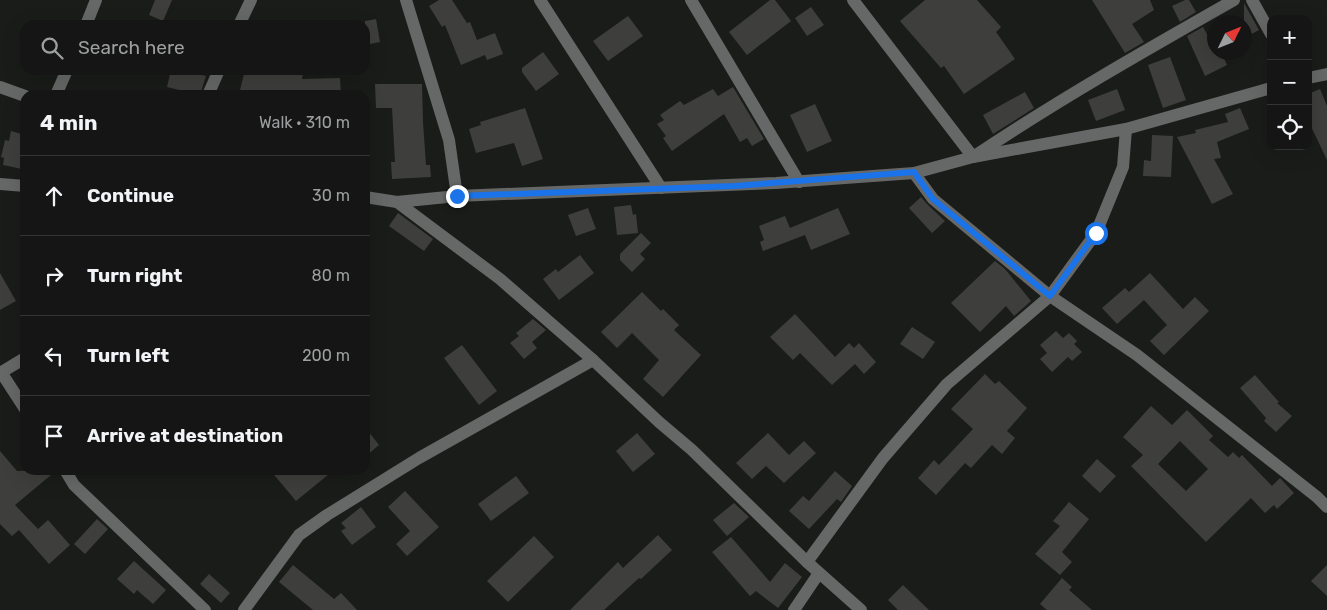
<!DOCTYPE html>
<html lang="en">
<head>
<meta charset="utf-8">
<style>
  :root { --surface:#141514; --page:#212222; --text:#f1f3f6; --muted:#9d9fa0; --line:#333434 }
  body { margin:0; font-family:Rubik,sans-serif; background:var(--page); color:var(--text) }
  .controls { position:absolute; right:15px; top:15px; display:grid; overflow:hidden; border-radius:10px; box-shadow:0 5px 20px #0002 }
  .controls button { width:45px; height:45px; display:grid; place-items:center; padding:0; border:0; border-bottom:1px solid var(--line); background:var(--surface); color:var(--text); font:25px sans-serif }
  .compass { position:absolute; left:1207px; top:15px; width:45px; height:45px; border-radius:50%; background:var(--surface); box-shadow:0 5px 20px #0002; rotate:47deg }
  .stop { position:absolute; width:15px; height:15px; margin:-11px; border:4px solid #1a73e8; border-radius:50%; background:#fff }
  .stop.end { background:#1a73e8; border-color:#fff; box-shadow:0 1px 5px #0008 }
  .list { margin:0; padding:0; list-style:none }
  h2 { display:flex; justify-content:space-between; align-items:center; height:65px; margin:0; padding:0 20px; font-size:21px }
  h2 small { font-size:16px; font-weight:400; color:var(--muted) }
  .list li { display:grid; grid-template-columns:32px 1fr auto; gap:15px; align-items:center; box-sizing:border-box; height:80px; padding:0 20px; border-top:1px solid var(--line) }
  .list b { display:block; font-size:19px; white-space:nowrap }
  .list em { font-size:16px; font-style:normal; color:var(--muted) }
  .icon { flex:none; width:28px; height:28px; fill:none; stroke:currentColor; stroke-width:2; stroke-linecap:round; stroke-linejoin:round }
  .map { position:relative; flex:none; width:1327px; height:610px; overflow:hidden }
  .search { position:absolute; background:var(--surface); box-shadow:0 5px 20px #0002; left:20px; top:20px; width:350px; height:55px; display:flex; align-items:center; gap:12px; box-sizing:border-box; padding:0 18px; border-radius:15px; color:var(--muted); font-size:19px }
  .panel { position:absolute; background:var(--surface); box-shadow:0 5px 20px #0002; left:20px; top:90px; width:350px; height:385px; border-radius:15px }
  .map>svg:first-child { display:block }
</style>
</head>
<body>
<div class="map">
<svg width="1327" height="610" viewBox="0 0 1327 610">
  <rect width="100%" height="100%" fill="#1a1c1a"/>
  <g fill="#3e3f3c" fill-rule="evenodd">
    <path d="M 155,0 L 172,0 L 163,21 L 149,15 Z"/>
    <path d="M 439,0 L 452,0 L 467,23 L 470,22 L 477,40 L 495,33 L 503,54 L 487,60 L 485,55 L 461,65 L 445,25 L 442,27 L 429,6 Z"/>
    <path d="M 770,0 L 775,0 L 791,21 L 747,55 L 729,32 Z"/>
    <path d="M 925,0 L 977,0 L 1001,27 L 996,32 L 1015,59 L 964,94 L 944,66 L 941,68 L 900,21 Z"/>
    <path d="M 1092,0 L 1150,0 L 1154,10 L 1132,24 L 1144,42 L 1125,53 Z"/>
    <path d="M 1185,0 L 1189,0 L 1196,12 L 1180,22 L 1172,6 Z"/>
    <path d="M 1244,3 L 1259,30 L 1244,38 Z"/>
    <path d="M 811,7 L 824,25 L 807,36 L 795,18 Z"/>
    <path d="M 628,16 L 643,36 L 608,61 L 593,41 Z"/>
    <path d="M 376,19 L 380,42 L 365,45 L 365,21 Z"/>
    <path d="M 1203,27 L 1208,36 L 1214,33 L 1214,52 L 1221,52 L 1227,65 L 1205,76 L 1187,36 Z"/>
    <path d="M 543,52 L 559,74 L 536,91 L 522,72 L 522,68 Z"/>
    <path d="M 1170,57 L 1186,100 L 1163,108 L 1148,65 Z"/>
    <path d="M 171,70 L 180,70 L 206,76 L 200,95 L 167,87 Z"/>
    <path d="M 245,70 L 290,70 L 303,73 L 302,79 L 340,78 L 341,95 L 260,95 L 240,90 Z"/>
    <path d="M 375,84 L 422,84 L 423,122 L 426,165 L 430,165 L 431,177 L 392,179 L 391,162 L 395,162 L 392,108 L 376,108 Z"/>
    <path d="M 733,87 L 764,139 L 752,146 L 747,138 L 740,142 L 724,114 L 672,151 L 663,138 L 666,136 L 657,124 L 664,120 L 660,115 L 680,101 L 684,105 L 713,89 L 718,96 Z"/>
    <path d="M 1117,89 L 1125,110 L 1096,121 L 1088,100 Z"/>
    <path d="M 1320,89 L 1327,106 L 1327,160 L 1308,120 L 1312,119 L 1308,110 L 1308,94 Z"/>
    <path d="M 1025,92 L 1034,108 L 993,134 L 983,115 Z"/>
    <path d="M 815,104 L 832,141 L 807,152 L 790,115 Z"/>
    <path d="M 525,108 L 543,159 L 522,166 L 514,143 L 476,153 L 469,129 L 481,125 L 480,122 Z"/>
    <path d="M 1240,108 L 1249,129 L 1217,142 L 1221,158 L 1214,159 L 1233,194 L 1212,204 L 1177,137 L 1196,133 L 1195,130 L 1228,122 L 1225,114 Z"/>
    <path d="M 11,131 L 25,135 L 25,158 L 22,169 L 3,165 L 4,158 L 1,157 L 5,140 L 9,141 Z"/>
    <path d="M 1152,135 L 1173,136 L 1171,177 L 1143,176 L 1144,160 L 1151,161 Z"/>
    <path d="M 921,197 L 928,205 L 945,221 L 932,233 L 909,208 Z"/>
    <path d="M 631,205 L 633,215 L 636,214 L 638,233 L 617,235 L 614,207 Z"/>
    <path d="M 588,208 L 596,229 L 576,236 L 568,215 Z"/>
    <path d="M 838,208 L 850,234 L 811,250 L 805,235 L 763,251 L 760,242 L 764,240 L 759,226 L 785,216 L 790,228 Z"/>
    <path d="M 398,213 L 433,239 L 424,251 L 389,226 Z"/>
    <path d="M 641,233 L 651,243 L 640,254 L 645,259 L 632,272 L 620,260 L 620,254 Z"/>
    <path d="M 580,255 L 594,273 L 559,300 L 543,279 L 556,269 L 558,272 Z"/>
    <path d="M 995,261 L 1005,269 L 1031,301 L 1014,316 L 1006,306 L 980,332 L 951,303 Z"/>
    <path d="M 0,273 L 16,301 L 0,310 Z"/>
    <path d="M 1150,273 L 1183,309 L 1195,297 L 1209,311 L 1164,355 L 1150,341 L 1167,325 L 1144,300 L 1117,324 L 1102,308 L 1125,288 L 1129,292 Z"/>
    <path d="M 642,292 L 661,311 L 663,309 L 679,325 L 674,330 L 701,355 L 663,397 L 643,379 L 659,360 L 632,333 L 617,348 L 601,332 Z"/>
    <path d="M 795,314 L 835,357 L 849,343 L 854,348 L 859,343 L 876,362 L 864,374 L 855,364 L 832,385 L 800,353 L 793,360 L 770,337 Z"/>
    <path d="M 533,319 L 546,330 L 532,342 L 537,348 L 524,359 L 510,343 L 519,336 L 516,333 Z"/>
    <path d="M 912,327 L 935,342 L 923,359 L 900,344 Z"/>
    <path d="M 1056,331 L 1063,338 L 1069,333 L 1077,341 L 1074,344 L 1082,352 L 1072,361 L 1068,357 L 1052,372 L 1040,359 L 1047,353 L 1040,345 Z"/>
    <path d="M 462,345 L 497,391 L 479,405 L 444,358 Z"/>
    <path d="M 985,374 L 995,384 L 999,381 L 1027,408 L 1007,431 L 1015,438 L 1002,454 L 992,445 L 971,468 L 965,463 L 936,495 L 918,478 L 934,460 L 939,465 L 973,429 L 951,409 Z"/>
    <path d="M 1255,375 L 1279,402 L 1277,403 L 1292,416 L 1276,432 L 1264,421 L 1266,418 L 1240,388 Z"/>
    <path d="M 1151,406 L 1172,425 L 1187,410 L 1213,436 L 1209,440 L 1228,457 L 1233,452 L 1239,458 L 1242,455 L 1272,486 L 1280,478 L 1294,493 L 1277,509 L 1274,505 L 1265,513 L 1251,498 L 1206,542 L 1131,466 L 1143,455 L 1123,437 ZM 1180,441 L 1208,469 L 1186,491 L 1158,464 Z"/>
    <path d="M 365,427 L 379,445 L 365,457 Z"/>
    <path d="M 637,433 L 655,454 L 633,472 L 616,451 Z"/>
    <path d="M 768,433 L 789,455 L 804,441 L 816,453 L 784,483 L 766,466 L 752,479 L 736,463 Z"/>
    <path d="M 0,451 L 17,471 L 57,470 L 15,505 L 38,529 L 48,520 L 70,545 L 49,564 L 19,530 L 12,536 L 0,524 Z"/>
    <path d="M 1097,459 L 1116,476 L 1100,493 L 1082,476 Z"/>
    <path d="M 270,470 L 334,470 L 296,501 Z"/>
    <path d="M 835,471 L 852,486 L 841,502 L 837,499 L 809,529 L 789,511 L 803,496 L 809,501 Z"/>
    <path d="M 516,476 L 529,493 L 491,521 L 478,504 Z"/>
    <path d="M 405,491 L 439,527 L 407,556 L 396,544 L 410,531 L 388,507 Z"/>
    <path d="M 1069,502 L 1089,519 L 1062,552 L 1072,562 L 1060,575 L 1035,554 L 1060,526 L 1053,521 Z"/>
    <path d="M 734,503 L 749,517 L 727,536 L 713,520 Z"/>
    <path d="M 361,507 L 376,527 L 352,545 L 341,531 L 346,528 L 341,523 Z"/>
    <path d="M 97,519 L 108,529 L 85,554 L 74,544 Z"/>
    <path d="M 658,535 L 672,550 L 641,579 L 639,578 L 604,610 L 570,610 L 618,562 L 623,568 Z"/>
    <path d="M 534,536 L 554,557 L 508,602 L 487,581 Z"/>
    <path d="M 731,537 L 770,582 L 785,563 L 802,577 L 778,608 L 756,591 L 750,596 L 712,552 Z"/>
    <path d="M 134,561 L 166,590 L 153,604 L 137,590 L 134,594 L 117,579 Z"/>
    <path d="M 293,565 L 334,599 L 341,593 L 357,610 L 313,610 L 279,582 Z"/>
    <path d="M 1327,565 L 1327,596 L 1311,581 Z"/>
    <path d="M 209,574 L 230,593 L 221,603 L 200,584 Z"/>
    <path d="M 1062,578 L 1072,587 L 1069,590 L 1092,610 L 1047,610 L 1040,604 Z"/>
    <path d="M 903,585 L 929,610 L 898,610 L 888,600 Z"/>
  </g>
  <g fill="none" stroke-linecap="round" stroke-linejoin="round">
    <g stroke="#666767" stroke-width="12">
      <path d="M 406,0 L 449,140 L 457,196"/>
      <path d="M 540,0 L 661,188"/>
      <path d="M 691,0 L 799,182"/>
      <path d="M 853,0 L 973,157 C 1058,100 1146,50 1234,0"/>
      <path d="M 1252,0 L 1271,34"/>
      <path d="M 86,25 L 96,0"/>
      <path d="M 239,25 L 251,0"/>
      <path d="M 1308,78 L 1327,74"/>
      <path d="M 0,87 L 25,96"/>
      <path d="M 56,95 L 67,70"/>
      <path d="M 208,95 L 219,70"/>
      <path d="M 914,173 L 933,199 L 1050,296 L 1137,355 L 1317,497 L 1327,507"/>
      <path d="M 0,184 L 25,186"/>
      <path d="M 365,197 L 397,202 L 457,196 L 776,183 L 914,173 L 973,157 L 1126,129 L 1271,88"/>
      <path d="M 397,202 L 500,279 L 593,360 L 659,422 L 692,450 L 807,562 L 861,610"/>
      <path d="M 1,372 L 25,409"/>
      <path d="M 0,373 L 25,358"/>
      <path d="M 65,470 L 74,485 L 205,610"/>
      <path d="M 807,562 L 883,458 L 947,384 L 1050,296 L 1096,233 L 1123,167 L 1126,129"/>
      <path d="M 244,610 L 299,535 L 327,515 L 419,458 L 593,360"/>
      <path d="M 794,610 L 819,573"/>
    </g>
  </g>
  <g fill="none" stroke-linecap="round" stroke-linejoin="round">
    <path stroke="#1a73e8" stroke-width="6" d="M 457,196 L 734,186 L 914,172 L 933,199 L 1050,296 L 1096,233"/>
  </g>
</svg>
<div class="controls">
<button>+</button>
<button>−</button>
<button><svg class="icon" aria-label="locate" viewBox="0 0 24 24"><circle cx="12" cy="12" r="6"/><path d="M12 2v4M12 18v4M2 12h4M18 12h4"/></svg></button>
</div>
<svg class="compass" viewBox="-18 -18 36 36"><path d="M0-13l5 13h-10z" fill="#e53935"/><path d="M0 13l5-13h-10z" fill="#9d9fa0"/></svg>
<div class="stop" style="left:1096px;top:233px"></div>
<div class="stop end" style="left:457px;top:196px"></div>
<div class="search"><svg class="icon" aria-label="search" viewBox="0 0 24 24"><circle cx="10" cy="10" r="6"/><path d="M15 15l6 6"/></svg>Search here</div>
<section class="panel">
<h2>4 min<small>Walk · 310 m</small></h2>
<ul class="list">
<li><svg class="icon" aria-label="ahead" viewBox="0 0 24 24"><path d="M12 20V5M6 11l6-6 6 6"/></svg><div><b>Continue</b></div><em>30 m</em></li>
<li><svg class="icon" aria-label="right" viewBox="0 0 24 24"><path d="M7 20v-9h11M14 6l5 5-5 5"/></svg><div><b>Turn right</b></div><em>80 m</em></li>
<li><svg class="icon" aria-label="left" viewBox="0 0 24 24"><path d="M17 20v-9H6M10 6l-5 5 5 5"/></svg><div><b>Turn left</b></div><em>200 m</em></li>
<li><svg class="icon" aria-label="arrive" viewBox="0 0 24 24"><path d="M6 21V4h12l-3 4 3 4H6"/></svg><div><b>Arrive at destination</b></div></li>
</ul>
</section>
</div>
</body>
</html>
